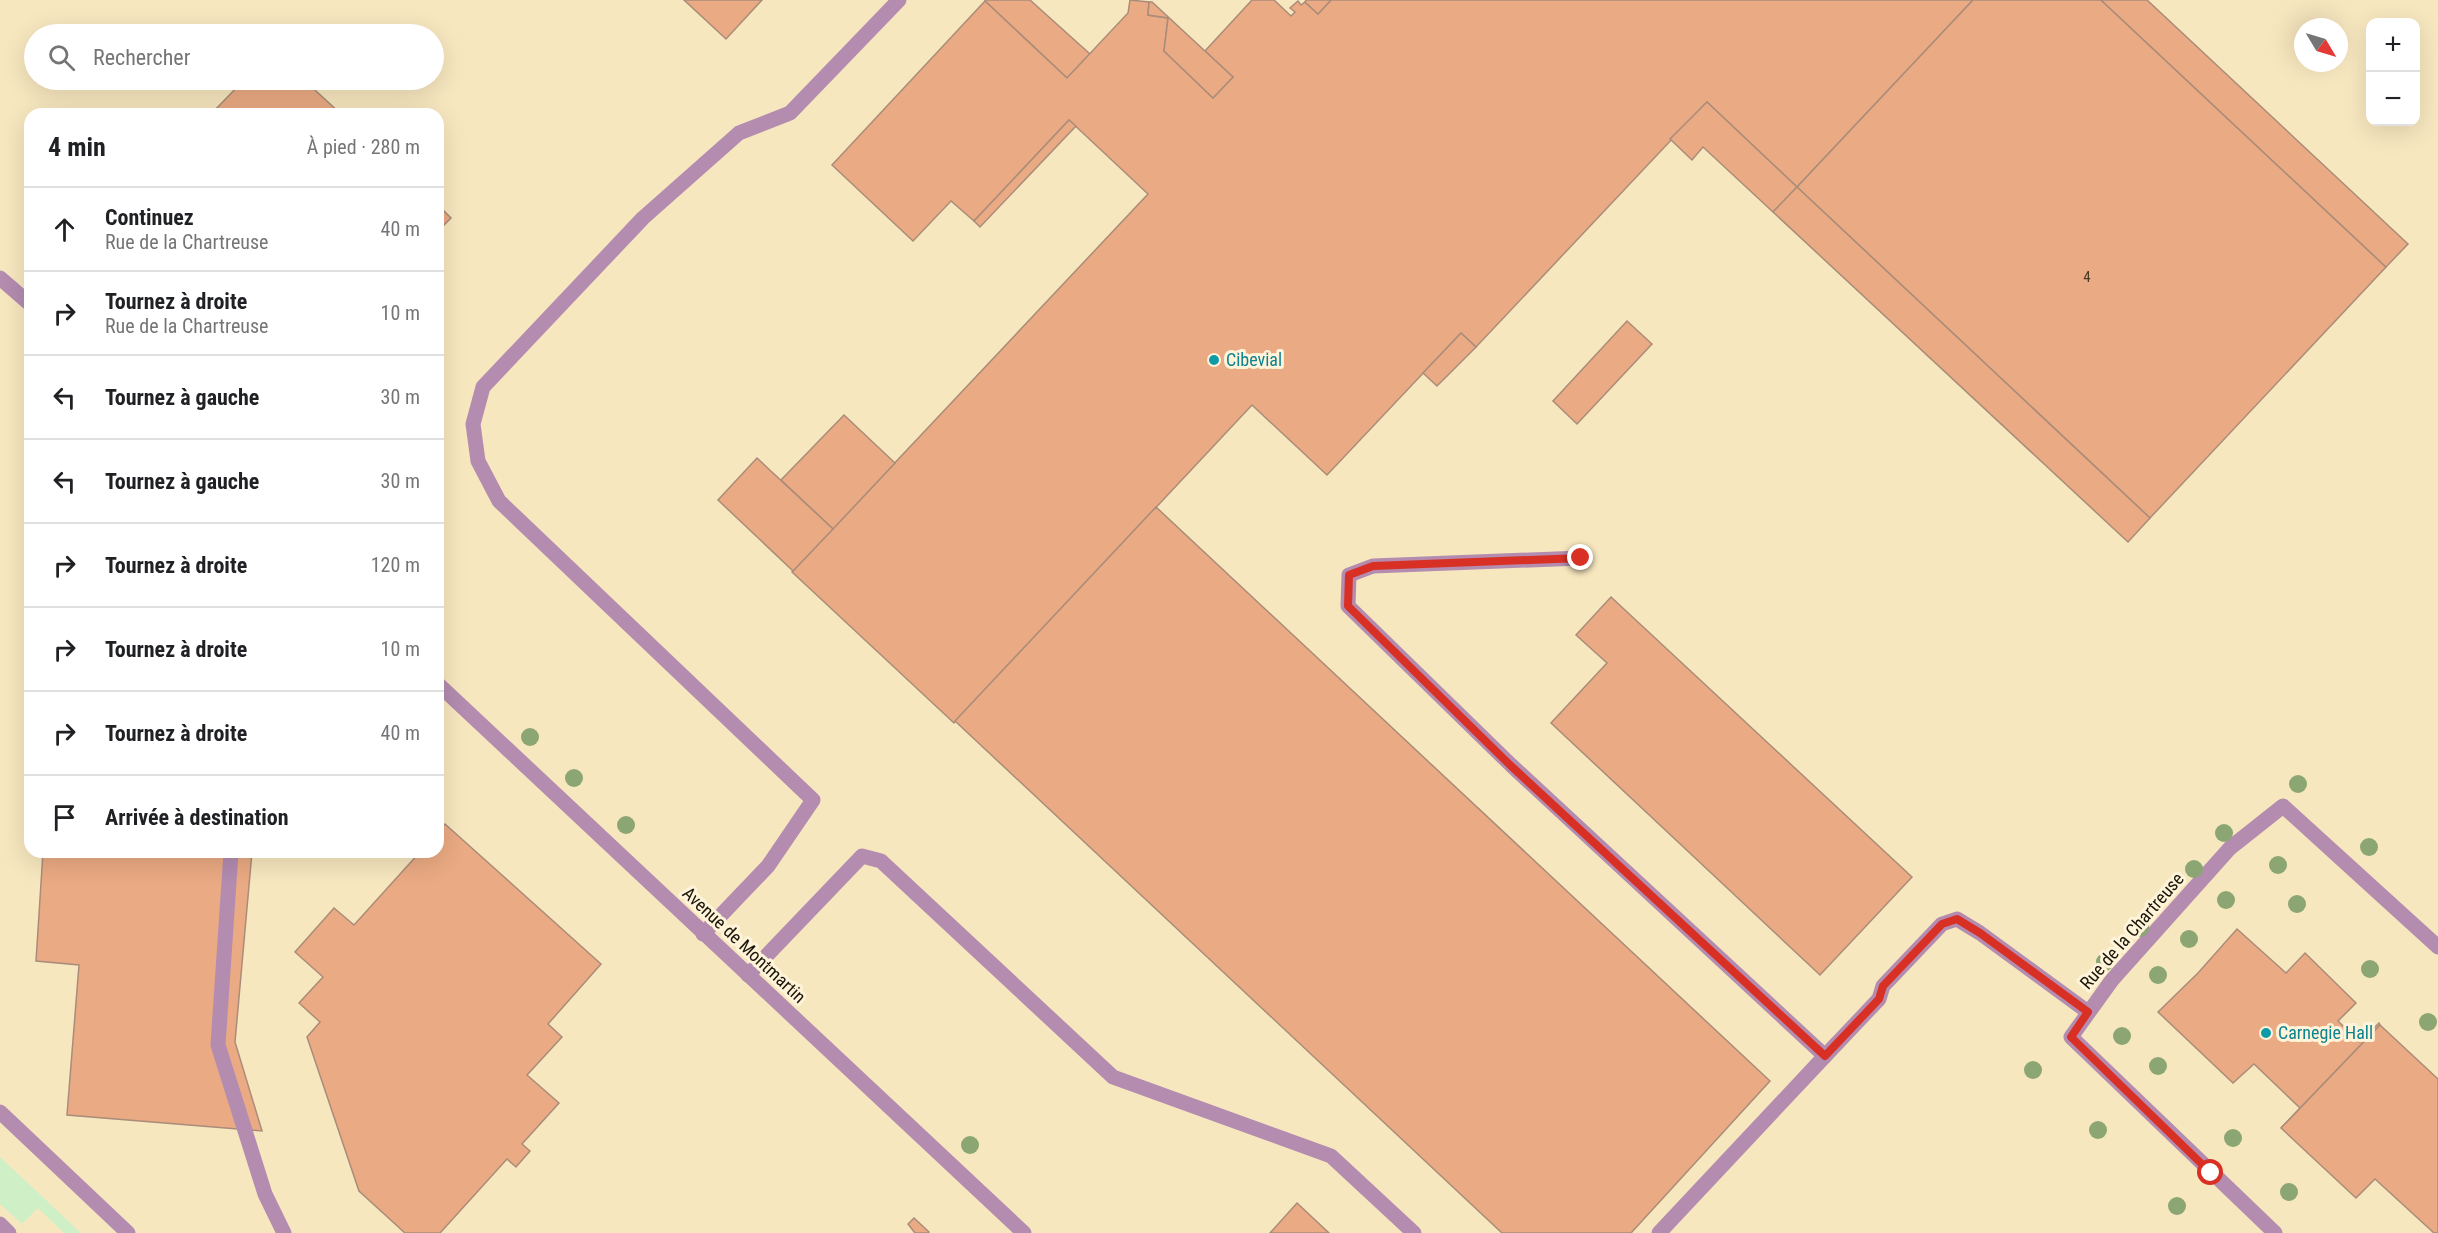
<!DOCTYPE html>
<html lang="fr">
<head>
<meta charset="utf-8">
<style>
  :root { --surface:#fff; --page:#f6f6f6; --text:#202124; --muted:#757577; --line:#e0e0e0 }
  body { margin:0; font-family:"Roboto Condensed",sans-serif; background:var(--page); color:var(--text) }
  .controls { position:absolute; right:18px; top:18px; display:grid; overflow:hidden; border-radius:12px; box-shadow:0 6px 24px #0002 }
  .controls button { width:54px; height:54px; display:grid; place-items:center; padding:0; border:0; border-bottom:2px solid var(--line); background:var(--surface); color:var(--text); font:30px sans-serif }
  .compass { position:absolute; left:2294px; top:18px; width:54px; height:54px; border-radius:50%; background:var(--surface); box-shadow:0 6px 24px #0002; rotate:128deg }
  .stop { position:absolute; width:18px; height:18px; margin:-14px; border:4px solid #d93025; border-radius:50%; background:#fff }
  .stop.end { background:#d93025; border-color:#fff; box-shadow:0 2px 6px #0008 }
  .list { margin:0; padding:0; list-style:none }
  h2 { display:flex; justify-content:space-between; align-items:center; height:78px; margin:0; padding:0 24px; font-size:26px }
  h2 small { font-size:20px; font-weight:400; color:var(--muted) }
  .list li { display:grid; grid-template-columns:39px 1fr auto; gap:18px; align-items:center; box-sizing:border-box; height:84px; padding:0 24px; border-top:2px solid var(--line) }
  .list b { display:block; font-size:22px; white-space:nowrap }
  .list p { margin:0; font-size:20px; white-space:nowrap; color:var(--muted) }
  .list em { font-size:20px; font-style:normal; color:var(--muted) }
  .icon { flex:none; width:33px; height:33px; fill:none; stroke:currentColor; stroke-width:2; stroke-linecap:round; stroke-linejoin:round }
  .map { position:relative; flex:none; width:2438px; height:1233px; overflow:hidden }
  .search { position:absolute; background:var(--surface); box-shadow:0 6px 24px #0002; left:24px; top:24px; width:420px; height:66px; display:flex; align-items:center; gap:15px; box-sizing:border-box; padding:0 21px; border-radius:33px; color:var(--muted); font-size:22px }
  .panel { position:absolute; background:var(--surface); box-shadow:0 6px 24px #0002; left:24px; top:108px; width:420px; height:750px; border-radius:18px }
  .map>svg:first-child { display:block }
</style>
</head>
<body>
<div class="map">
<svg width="2438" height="1233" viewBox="0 0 2438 1233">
  <rect width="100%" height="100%" fill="#fff4da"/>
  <path fill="#f7e7bf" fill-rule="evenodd" d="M 0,0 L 2438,0 L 2438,1233 L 0,1233 ZM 2370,22 L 2416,22 L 2416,122 L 2370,122 ZM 2303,27 L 2339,27 L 2339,63 L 2303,63 ZM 34,34 L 434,34 L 434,80 L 34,80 ZM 30,114 L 438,114 L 438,852 L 30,852 Z"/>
  <path fill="#cff0c7" d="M 0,1157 L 81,1233 L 64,1233 L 38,1208 L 22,1224 L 0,1204 Z"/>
  <g fill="#eaaa83" stroke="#aa8c7a" stroke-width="1.5">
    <path d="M 684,0 L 762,0 L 726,39 Z"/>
    <path d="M 986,0 L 1030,0 L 1090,54 L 1067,78 L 985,1 Z"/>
    <path d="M 1130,0 L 1149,2 L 1148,15 L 1168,18 L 1164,51 L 1213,98 L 1233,77 L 1205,51 L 1252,0 L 1274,0 L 1291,16 L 1295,12 L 1290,8 L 1298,1 L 1301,5 L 1305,2 L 1318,14 L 1331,0 L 1973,0 L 1797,187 L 1707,102 L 1476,347 L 1461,333 L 1327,475 L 1252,405 L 954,723 L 792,572 L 1148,194 L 1069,120 L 974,221 L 951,201 L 913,241 L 832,165 L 985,1 L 1067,78 L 1128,13 Z"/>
    <path d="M 1306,0 L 1331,0 L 1318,14 L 1305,2 Z"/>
    <path d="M 1973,0 L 2101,0 L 2386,267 L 2150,518 L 1797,187 Z"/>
    <path d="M 2101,0 L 2147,0 L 2408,244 L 2386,267 Z"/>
    <path d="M 1149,2 L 1152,2 L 1233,77 L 1213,98 L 1164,51 L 1168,18 L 1148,15 Z"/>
    <path d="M 244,80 L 304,80 L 341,114 L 211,114 Z"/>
    <path d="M 1707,102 L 1797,187 L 1773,212 L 1703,147 L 1692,160 L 1670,139 Z"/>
    <path d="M 1069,120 L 1076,126 L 980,227 L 974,221 Z"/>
    <path d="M 1797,187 L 2150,518 L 2128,542 L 1773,212 Z"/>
    <path d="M 438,205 L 451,218 L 438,231 Z"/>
    <path d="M 1627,321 L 1652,344 L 1577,424 L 1553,401 Z"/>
    <path d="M 1461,333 L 1476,347 L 1437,386 L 1423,373 Z"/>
    <path d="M 844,415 L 895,463 L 833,529 L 781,480 Z"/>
    <path d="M 757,458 L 833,529 L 793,571 L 718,500 Z"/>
    <path d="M 1156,507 L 1770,1081 L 1631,1233 L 1502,1233 L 955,721 Z"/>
    <path d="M 1611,597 L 1912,877 L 1820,975 L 1551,723 L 1607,663 L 1576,635 Z"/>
    <path d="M 445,824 L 601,964 L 548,1024 L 562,1037 L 527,1075 L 559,1103 L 522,1144 L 530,1151 L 516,1167 L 507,1159 L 440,1233 L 405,1233 L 359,1191 L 307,1037 L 320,1022 L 299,1003 L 323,977 L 295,952 L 334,908 L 354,925 L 420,852 L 438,852 L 438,832 Z"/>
    <path d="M 43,852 L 252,852 L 235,1042 L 262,1131 L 67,1115 L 79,965 L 36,961 Z"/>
    <path d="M 2237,929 L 2286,973 L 2305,953 L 2356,1003 L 2338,1021 L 2360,1042 L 2379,1023 L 2380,1025 L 2281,1128 L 2300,1108 L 2254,1064 L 2233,1083 L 2158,1012 L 2198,973 Z"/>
    <path d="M 2380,1025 L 2438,1079 L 2438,1233 L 2434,1233 L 2375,1179 L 2356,1198 L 2281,1128 Z"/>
    <path d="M 1297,1203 L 1329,1233 L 1270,1233 Z"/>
    <path d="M 914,1218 L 929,1232 L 928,1233 L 915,1233 L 908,1224 Z"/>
  </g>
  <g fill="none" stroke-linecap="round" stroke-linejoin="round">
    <g stroke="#b38cb0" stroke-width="15">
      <path d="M 1581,558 L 1373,566 L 1349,575 L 1348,606 L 1511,765 L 1825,1056 L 1879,999 L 1883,986 L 1942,924 L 1957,919 L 1980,933 L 2088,1012"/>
      <path d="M 231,852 L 218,1045 L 265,1194 L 284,1233"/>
      <path d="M 703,934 L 768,866 L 813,800 L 499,501 L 478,461 L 473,424 L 483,387 L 643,218 L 739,133 L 790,113 L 899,0"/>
      <path d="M 748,975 L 862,856 L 881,861 L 1113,1077 L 1331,1156 L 1414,1233"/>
      <path d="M 0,1112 L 128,1233"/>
      <path d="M 0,1224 L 9,1233"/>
      <path d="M 1659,1233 L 1825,1056"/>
    </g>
    <g stroke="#b38cb0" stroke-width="15">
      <path d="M 0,278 L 30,304"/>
      <path d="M 438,684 L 1024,1233"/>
      <path d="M 2275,1233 L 2071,1037 L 2112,980 L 2230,848 L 2283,806 L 2438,947"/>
    </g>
  </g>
  <g fill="#8ba672">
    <circle cx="530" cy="737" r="9"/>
    <circle cx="574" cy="778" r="9"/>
    <circle cx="2298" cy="784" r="9"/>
    <circle cx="626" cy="825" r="9"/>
    <circle cx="2224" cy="833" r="9"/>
    <circle cx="2369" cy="847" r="9"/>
    <circle cx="2278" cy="865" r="9"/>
    <circle cx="2194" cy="869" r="9"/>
    <circle cx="2226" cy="900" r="9"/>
    <circle cx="2297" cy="904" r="9"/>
    <circle cx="2140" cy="928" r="9"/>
    <circle cx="2189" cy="939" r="9"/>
    <circle cx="2105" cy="962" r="9"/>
    <circle cx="2370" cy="969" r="9"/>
    <circle cx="2158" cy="975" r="9"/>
    <circle cx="2428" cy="1022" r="9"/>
    <circle cx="2122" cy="1036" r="9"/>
    <circle cx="2158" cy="1066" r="9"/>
    <circle cx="2033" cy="1070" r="9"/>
    <circle cx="2098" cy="1130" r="9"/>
    <circle cx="2233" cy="1138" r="9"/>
    <circle cx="970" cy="1145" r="9"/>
    <circle cx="2289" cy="1192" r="9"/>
    <circle cx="2177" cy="1206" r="9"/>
  </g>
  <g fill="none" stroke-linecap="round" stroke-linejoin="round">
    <path stroke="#d93025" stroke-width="8" d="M 1581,558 L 1373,566 L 1349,575 L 1348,606 L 1510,765 L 1825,1056 L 1879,999 L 1883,986 L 1942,924 L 1957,919 L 1980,933 L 2088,1012 L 2071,1037 L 2211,1173"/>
  </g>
  <g fill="#0f9aa8" stroke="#fff4da" stroke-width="2">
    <circle cx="1214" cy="360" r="6"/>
    <circle cx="2266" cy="1033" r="6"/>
  </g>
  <g text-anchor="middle" stroke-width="6" stroke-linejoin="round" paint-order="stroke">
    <g font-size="15" fill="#4d3a28">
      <text x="2087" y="282">4</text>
    </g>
    <g font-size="18" fill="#0d838f" stroke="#fff4da" text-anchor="start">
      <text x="1226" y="366">Cibevial</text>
      <text x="2278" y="1039">Carnegie Hall</text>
    </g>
    <g font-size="18" fill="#191509" stroke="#fff4da">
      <text transform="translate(2132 931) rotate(-49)" y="6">Rue de la Chartreuse</text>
      <text transform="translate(744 945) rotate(43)" y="6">Avenue de Montmartin</text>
    </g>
  </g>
</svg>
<div class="controls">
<button>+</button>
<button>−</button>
</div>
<svg class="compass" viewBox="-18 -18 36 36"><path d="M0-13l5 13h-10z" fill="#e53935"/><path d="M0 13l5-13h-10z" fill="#757577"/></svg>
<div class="stop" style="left:2211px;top:1173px"></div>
<div class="stop end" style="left:1581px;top:558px"></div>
<div class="search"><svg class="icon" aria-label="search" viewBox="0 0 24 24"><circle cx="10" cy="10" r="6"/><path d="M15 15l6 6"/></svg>Rechercher</div>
<section class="panel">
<h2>4 min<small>À pied · 280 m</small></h2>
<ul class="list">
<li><svg class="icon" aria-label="ahead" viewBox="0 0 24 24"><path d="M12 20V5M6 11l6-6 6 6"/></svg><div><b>Continuez</b><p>Rue de la Chartreuse</p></div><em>40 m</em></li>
<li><svg class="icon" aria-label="right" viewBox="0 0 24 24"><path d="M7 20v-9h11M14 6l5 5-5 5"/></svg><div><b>Tournez à droite</b><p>Rue de la Chartreuse</p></div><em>10 m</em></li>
<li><svg class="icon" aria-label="left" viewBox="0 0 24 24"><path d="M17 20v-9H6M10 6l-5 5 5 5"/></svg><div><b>Tournez à gauche</b></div><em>30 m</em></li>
<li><svg class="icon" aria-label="left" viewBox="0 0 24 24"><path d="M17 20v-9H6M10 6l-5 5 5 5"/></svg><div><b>Tournez à gauche</b></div><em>30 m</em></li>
<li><svg class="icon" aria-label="right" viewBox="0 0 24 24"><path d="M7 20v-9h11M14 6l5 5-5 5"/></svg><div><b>Tournez à droite</b></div><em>120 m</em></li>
<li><svg class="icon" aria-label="right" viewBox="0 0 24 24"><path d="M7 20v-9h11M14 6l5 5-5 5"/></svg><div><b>Tournez à droite</b></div><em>10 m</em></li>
<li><svg class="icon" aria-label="right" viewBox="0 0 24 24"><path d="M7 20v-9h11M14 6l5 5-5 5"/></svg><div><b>Tournez à droite</b></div><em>40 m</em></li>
<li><svg class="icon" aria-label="arrive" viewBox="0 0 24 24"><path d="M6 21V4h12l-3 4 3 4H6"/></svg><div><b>Arrivée à destination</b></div></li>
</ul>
</section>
</div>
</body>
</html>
